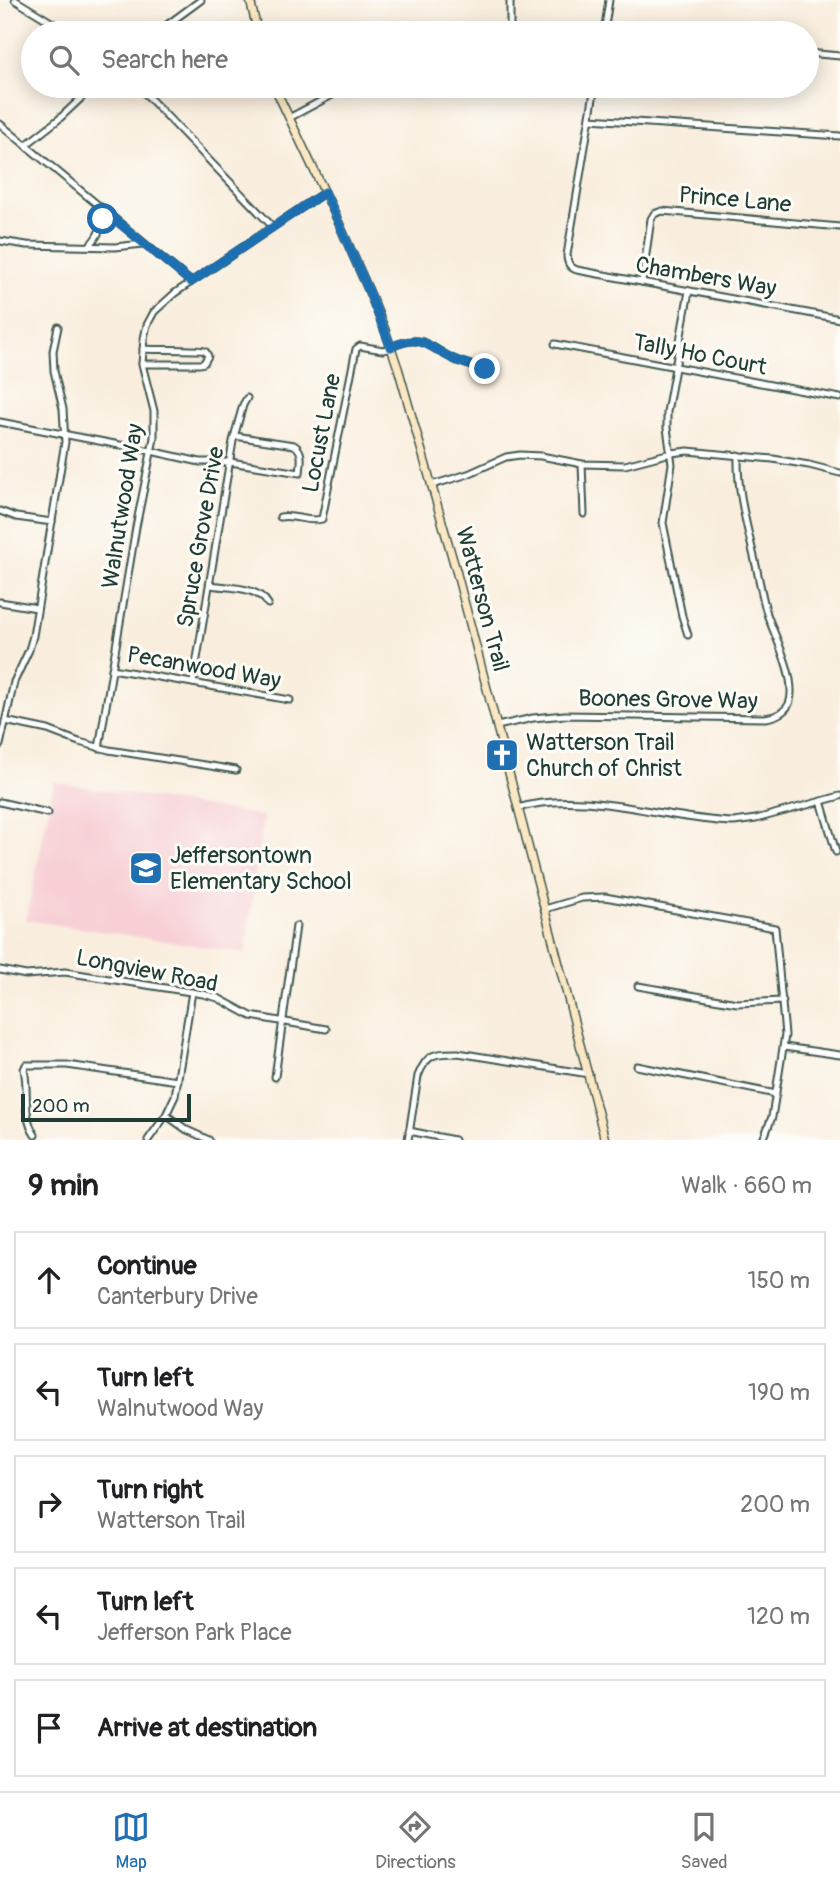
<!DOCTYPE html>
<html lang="en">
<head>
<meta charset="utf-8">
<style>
  :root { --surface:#fff; --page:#f2f2f2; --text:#202124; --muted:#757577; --line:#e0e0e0; --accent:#1f6fb2 }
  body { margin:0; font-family:Pangolin,sans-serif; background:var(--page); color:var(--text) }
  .scale { position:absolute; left:21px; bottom:18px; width:170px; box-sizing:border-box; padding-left:7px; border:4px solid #1f3d34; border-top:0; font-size:19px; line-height:24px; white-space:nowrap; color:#1f3d34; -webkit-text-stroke:5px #fdfcf7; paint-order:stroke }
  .stop { position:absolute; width:21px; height:21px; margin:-16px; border:5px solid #1f6fb2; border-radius:50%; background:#fff }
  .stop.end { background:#1f6fb2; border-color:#fff; box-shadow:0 2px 7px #0008 }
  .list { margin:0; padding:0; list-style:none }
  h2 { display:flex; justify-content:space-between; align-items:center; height:91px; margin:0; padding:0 28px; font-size:30px }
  h2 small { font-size:23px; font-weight:400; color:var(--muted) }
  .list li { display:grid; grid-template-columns:46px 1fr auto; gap:21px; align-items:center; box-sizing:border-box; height:98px; margin:0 14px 14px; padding:0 14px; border:2px solid var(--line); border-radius:0px }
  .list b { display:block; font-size:26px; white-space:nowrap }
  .list p { margin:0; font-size:23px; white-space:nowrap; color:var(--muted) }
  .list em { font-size:23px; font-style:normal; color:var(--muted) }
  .icon { flex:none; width:38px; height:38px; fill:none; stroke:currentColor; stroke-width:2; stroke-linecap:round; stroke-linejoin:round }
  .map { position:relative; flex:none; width:840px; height:1140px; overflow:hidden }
  .search { position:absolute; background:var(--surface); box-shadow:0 4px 18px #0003; left:21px; right:21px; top:21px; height:77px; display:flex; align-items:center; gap:18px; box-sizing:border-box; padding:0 24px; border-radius:38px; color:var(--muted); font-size:26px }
  .sheet { height:651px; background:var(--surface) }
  nav { display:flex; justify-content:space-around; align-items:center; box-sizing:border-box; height:98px; border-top:2px solid var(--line); background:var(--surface); font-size:19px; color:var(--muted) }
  nav a { display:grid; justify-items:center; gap:4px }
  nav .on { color:var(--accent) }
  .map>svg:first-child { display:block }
</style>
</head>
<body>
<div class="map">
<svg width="840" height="1140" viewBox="0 0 840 1140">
  <rect width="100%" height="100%" fill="#fdfcf7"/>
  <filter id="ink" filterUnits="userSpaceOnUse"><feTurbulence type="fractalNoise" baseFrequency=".0143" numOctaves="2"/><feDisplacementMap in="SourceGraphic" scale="14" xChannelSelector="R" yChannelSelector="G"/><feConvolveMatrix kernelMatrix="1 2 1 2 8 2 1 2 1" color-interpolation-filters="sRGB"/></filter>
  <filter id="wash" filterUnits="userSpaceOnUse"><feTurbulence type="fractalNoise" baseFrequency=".00686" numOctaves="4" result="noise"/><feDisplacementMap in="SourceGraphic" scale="28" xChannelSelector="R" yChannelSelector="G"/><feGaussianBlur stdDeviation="1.57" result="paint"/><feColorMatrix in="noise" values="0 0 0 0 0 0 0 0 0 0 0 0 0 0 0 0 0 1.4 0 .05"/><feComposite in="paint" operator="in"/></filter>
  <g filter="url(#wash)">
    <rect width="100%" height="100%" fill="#f9eede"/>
    <path fill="#f7cfd5" d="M 54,782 L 263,816 L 245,953 L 26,920 Z"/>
  </g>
  <g filter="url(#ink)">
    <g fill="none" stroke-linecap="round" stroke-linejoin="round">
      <g stroke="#40584e" stroke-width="9">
        <g id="minor">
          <path d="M 15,0 L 69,33"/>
          <path d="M 156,33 L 201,0"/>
          <path d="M 510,33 L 510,0"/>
          <path d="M 604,33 L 609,0"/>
          <path d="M 807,53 L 840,56"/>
          <path d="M 138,86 L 272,226"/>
          <path d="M 595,86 L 567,255 C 567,263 570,268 577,270 L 840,319"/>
          <path d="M 289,118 L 349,86"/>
          <path d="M 590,119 L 840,136"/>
          <path d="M 0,124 L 191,282"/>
          <path d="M 26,145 L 59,119 L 94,86"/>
          <path d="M 0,241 L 27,245 L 115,247 L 143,244"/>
          <path d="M 90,245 C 100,234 103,225 102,209"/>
          <path d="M 642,282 L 651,219 L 654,214 L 662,211 L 840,227"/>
          <path d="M 555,344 L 840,398"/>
          <path d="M 391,347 C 425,331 430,350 458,361 C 470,366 483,369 496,371"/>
          <path d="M 142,364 L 200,364 L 204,363 L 208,356 C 207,354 206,352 205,351 C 202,349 152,350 143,349"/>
          <path d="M 0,422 L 151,451 L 200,462 L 230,462 L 300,473 C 301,463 304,451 294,445 L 235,436"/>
          <path d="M 582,464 L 584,514"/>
          <path d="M 432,485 L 468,474 L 506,457 L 520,455 L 541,456 L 582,464 L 625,465 L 671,453 L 688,451 L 773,459 L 809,465 L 840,473"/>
          <path d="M 0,511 L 16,517 L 52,522"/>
          <path d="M 280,517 C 294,514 308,523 322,519 L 356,349 L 360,346 L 383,350 L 392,348"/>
          <path d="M 210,585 C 228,588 258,586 268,604"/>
          <path d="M 0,602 L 37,608"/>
          <path d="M 688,635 L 682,616 L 663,523 L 672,464 L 667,428 L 667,412 L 689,291"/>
          <path d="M 112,669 L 290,700"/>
          <path d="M 193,683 L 233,441 L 243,405 L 247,398"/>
          <path d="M 5,721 L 48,730 L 79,742 L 109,750 L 236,770"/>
          <path d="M 497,726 L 533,718 L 565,715 L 765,718 C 775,717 787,712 790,701 C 796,676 775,637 767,614 C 762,597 759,578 755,561 C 747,526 737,492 738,455"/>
          <path d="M 0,745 L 14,682 L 29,650 L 33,636 L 65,442 L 63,409 L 54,371 L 53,351 L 58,327"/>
          <path d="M 99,748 L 136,527 L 154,438 L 154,411 L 142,364 L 144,338 L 147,325 L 154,312 L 175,293 L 325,192"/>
          <path d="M 821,801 L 836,852"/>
          <path d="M 0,802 L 48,813"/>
          <path d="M 518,808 C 584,788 665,820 734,822 L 756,819 L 840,796"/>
          <path d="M 545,909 L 582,898 L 605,897 L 775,928 L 785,1035 L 772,1117 L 763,1140"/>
          <path d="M 0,970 L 26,975 L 65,972 L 203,994 L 218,998 L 251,1016 L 326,1029"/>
          <path d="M 638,986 L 737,1003 L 783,1001"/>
          <path d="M 784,1047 L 840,1055"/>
          <path d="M 637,1066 L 776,1094"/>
          <path d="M 275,1077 L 296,926"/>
          <path d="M 166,1115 L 187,1130 L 209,1140"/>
          <path d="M 409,1131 L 454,1140"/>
          <path d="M 35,1135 C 22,1117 29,1090 24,1069 L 26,1065 L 67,1065 L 178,1081"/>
          <path d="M 148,1140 L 166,1115 L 175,1096 L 192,992"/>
          <path d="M 408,1140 L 418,1076 C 427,1053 435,1053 458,1053 L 589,1074"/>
        </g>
      </g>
      <g stroke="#40584e" stroke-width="10">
        <g id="secondary">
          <path d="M 250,0 L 258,33"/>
          <path d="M 274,86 L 334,212 L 368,289 L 385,330 L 398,368 L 457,574 L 605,1140"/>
        </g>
      </g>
      <use href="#minor" stroke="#fff" stroke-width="5"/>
      <use href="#secondary" stroke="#fbe7c3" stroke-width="7"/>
    </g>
  </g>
  <g fill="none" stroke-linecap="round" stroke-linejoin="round" filter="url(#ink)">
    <path stroke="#1f6fb2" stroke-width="9" d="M 103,219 L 102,209 L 191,282 L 325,192 L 368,289 L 391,347 C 426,331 429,350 458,361 C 466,364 476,366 485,369"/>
  </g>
  <defs>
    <g id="church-square" transform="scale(1.75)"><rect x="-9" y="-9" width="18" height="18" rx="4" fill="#1f6fb2" stroke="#fdfcf7"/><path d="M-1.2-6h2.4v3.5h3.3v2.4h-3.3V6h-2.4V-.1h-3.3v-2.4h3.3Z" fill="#fff"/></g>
    <g id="school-square" transform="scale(1.75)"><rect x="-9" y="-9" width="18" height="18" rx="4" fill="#1f6fb2" stroke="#fdfcf7"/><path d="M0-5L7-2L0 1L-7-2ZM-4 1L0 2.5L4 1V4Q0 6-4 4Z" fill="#fff"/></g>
  </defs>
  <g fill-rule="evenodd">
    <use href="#church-square" x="502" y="755"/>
    <use href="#school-square" x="146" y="868"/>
  </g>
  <g text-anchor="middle" stroke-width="6" stroke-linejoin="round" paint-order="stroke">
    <g font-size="23" fill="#1f3d34" stroke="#fdfcf7">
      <text transform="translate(735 199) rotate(5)" y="8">Prince Lane</text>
      <text transform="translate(706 276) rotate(10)" y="8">Chambers Way</text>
      <text transform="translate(700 354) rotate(11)" y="8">Tally Ho Court</text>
      <text transform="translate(321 433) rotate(-79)" y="8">Locust Lane</text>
      <text transform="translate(122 506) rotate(-81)" y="8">Walnutwood Way</text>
      <text transform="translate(200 537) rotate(-80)" y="8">Spruce Grove Drive</text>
      <text transform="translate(483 599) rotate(75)" y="8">Watterson Trail</text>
      <text transform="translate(204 667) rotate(10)" y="8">Pecanwood Way</text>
      <text transform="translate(668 699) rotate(1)" y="8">Boones Grove Way</text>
      <text transform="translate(147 970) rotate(11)" y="8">Longview Road</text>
    </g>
    <g font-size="23" fill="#1f3d34" stroke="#fdfcf7" text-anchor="start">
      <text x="526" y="750">Watterson Trail<tspan x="526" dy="26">Church of Christ</tspan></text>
      <text x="170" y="863">Jeffersontown<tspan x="170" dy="26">Elementary School</tspan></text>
    </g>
  </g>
</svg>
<div class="scale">200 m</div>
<div class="stop" style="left:103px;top:219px"></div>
<div class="stop end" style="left:485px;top:369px"></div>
<div class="search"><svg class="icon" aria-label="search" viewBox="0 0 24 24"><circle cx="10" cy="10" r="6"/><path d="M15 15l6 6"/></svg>Search here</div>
</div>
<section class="sheet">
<h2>9 min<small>Walk · 660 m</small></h2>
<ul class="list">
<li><svg class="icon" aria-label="ahead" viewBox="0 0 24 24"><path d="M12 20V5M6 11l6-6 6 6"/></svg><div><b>Continue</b><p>Canterbury Drive</p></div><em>150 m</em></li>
<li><svg class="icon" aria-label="left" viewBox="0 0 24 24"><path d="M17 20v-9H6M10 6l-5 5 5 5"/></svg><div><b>Turn left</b><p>Walnutwood Way</p></div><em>190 m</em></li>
<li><svg class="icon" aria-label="right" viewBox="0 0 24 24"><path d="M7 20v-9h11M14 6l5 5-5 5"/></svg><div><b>Turn right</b><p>Watterson Trail</p></div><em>200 m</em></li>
<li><svg class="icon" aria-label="left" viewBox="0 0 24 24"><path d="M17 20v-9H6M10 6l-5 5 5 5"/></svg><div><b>Turn left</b><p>Jefferson Park Place</p></div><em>120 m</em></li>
<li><svg class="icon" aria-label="arrive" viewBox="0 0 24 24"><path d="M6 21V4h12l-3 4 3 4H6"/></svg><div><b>Arrive at destination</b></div></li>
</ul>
</section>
<nav>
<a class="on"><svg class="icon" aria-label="map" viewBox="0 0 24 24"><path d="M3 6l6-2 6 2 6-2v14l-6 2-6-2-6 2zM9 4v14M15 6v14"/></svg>Map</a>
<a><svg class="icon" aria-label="directions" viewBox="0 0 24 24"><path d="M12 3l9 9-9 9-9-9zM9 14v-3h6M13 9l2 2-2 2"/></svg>Directions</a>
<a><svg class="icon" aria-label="saved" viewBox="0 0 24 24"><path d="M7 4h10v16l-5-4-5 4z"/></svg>Saved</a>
</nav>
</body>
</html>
